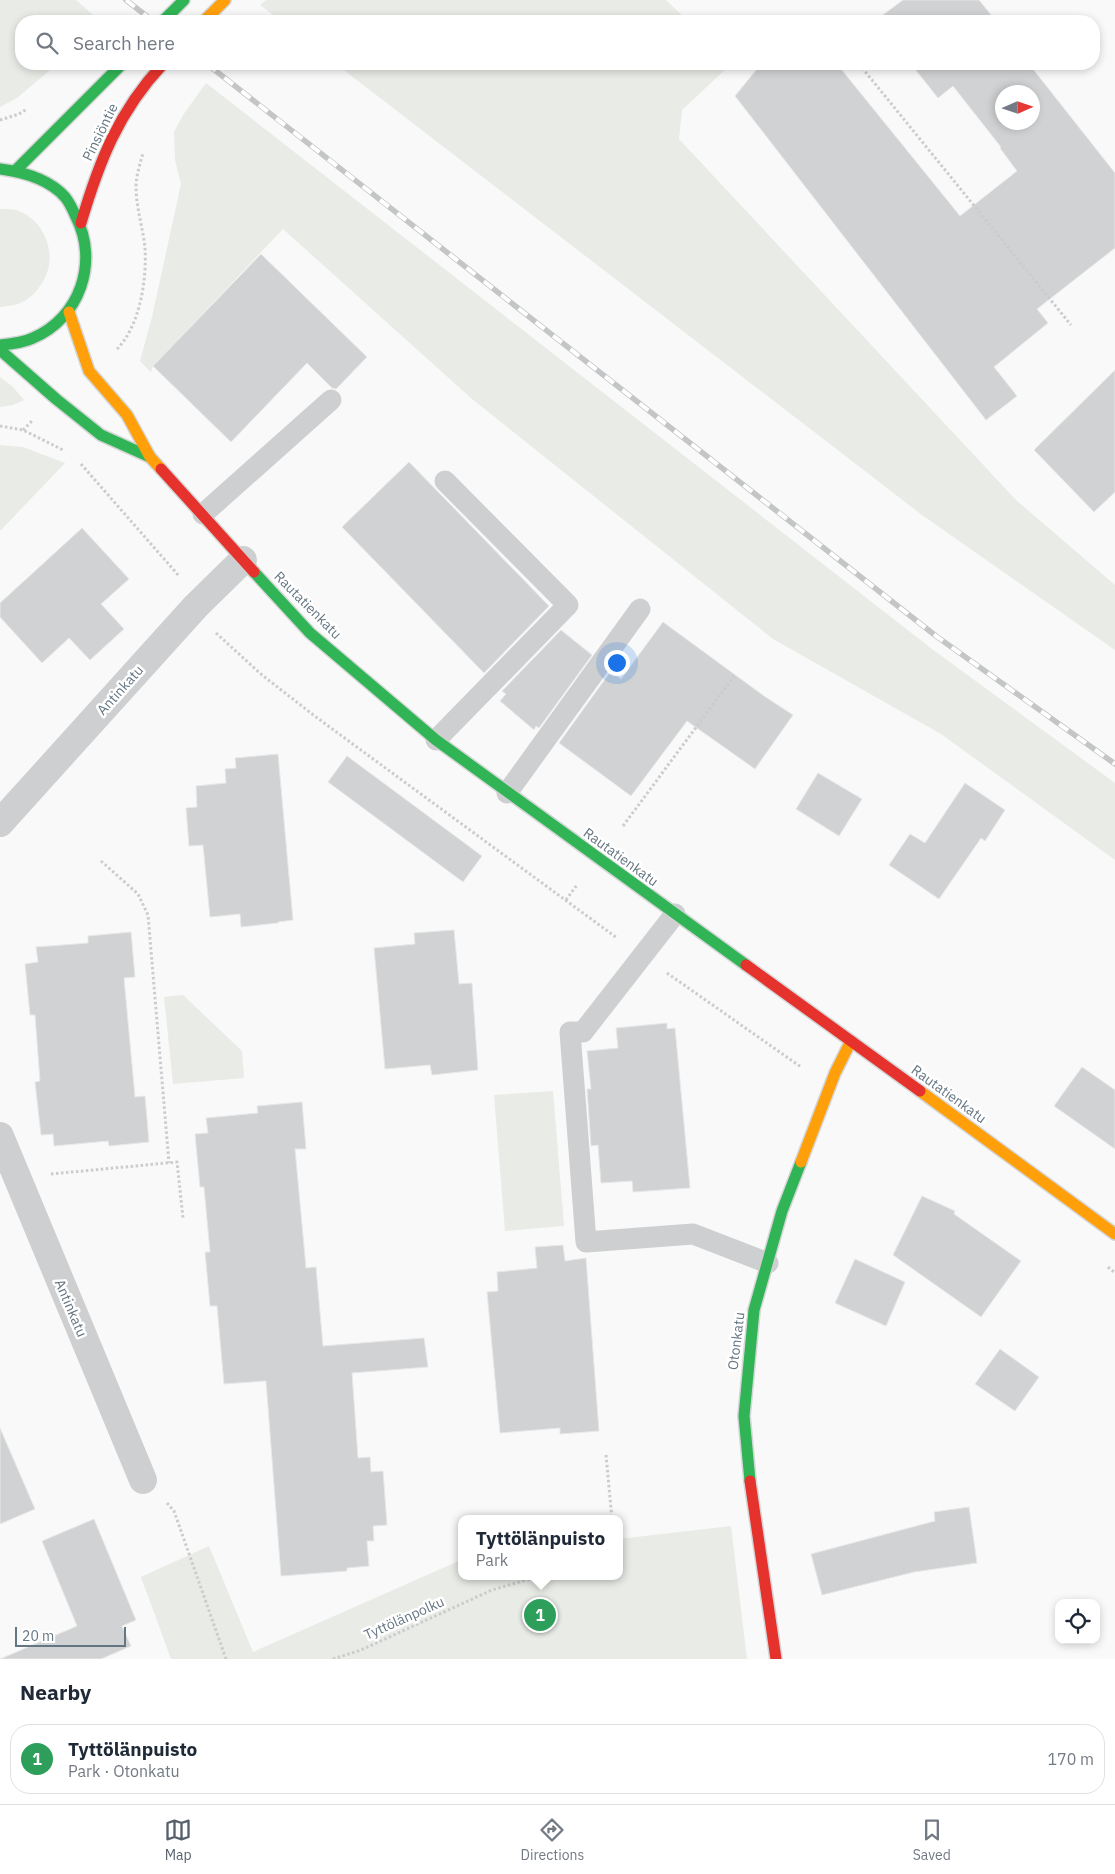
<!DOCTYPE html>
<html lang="en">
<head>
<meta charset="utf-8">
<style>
  :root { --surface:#fff; --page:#f6f6f7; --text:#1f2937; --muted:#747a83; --line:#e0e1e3; --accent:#56606c }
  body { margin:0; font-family:"IBM Plex Sans",sans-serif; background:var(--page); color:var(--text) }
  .controls { position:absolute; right:15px; bottom:15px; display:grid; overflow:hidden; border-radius:10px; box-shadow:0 2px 8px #0003 }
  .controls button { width:45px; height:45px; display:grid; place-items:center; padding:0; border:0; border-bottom:1px solid var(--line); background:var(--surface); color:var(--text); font:25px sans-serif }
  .compass { position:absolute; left:995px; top:85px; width:45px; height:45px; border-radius:50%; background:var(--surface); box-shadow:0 2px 8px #0003; rotate:87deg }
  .scale { position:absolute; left:15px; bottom:12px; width:111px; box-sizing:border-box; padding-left:5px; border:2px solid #657683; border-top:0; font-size:14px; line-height:18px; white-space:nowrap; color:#657683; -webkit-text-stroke:4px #fff; paint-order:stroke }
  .you { position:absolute; left:616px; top:662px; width:18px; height:18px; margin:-12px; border:4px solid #fff; border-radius:50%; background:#1a73e8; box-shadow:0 0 0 8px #1a73e833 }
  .badge { display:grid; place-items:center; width:32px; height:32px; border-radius:50%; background:var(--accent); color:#fff; font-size:16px; font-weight:700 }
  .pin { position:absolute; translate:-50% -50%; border:2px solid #fff; box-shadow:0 1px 5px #0006 }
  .popup { position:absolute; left:458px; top:1515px; width:165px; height:65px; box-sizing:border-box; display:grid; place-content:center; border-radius:10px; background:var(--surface); filter:drop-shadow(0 1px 4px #0005); font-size:16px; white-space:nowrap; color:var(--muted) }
  .popup b { font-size:19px; color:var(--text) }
  .popup::after { content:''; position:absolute; left:50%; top:100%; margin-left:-10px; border:10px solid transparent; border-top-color:var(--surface) }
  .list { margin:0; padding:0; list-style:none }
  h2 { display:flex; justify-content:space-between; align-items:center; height:65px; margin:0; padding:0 20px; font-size:21px }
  h2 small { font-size:16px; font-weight:400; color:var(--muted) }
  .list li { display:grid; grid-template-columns:32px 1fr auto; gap:15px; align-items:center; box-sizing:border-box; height:70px; margin:0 10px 10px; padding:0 10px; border:1px solid var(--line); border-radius:20px }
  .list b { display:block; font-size:19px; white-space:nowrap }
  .list p { margin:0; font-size:16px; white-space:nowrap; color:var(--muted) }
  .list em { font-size:16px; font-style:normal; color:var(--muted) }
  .icon { flex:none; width:28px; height:28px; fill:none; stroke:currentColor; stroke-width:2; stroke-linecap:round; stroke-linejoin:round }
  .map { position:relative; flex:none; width:1115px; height:1659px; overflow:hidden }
  .search { position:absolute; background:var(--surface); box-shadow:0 2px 8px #0003; left:15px; right:15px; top:15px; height:55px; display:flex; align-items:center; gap:12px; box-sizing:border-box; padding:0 18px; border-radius:20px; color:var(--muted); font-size:19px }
  .sheet { height:145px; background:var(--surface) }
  nav { display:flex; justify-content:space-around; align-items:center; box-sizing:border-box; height:70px; border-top:1px solid var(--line); background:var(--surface); font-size:14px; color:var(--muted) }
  nav a { display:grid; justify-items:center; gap:2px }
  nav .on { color:var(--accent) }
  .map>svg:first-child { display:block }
</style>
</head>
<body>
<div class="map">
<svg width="1115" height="1659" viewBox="0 0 1115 1659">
  <rect width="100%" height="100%" fill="#f9f9f9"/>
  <g fill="#e8ebe6">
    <path d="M 0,0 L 76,0 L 100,21 L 21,21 L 21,64 L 57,64 L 17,98 L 0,107 Z"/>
    <path d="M 266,0 L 666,0 L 688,21 L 281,21 L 260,5 Z"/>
    <path d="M 336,64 L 729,64 L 730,65 L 682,110 L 679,139 L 1016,500 L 1115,585 L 1115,650 L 922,515 Z"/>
    <path d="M 206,83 L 932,649 L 1115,783 L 1115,860 L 941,734 L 773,639 L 472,399 L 283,229 L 153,366 L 151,372 L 140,361 L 152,317 L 181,184 L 175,160 L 174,132 L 183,115 Z"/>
    <path d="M 0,209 C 5,209 11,209 16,210 C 46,220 59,257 42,283 C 37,291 29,300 20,303 C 14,306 6,306 0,307 Z"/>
    <path d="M 0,377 L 13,387 L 24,400 L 13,405 L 0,407 Z"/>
    <path d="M 0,445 L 23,447 L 65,463 L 0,531 Z"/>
    <path d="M 183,995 L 242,1051 L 244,1078 L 173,1084 L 164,997 Z"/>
    <path d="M 553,1091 L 564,1226 L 505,1231 L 494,1095 Z"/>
    <path d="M 731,1526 L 747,1659 L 171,1659 L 141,1577 L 209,1546 L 253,1652 L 461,1560 L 461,1576 L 619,1576 L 619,1539 Z"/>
  </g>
  <g fill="#d0d2d3" stroke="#e8e8e8" fill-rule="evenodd">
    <path d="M 903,0 L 979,0 L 996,21 L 877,21 L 876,20 Z"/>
    <path d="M 761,64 L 837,64 L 960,216 L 1017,171 L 1000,148 L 1001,147 L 953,86 L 938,98 L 911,64 L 1029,64 L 1115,173 L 1115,248 L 1037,309 L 1048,323 L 994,367 L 1017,396 L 986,420 L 735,96 ZM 1002,92 L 1032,92 L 1032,122 L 1002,122 Z"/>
    <path d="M 261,254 L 367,357 L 336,389 L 332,388 L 307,363 L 231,442 L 153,366 Z"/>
    <path d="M 1115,370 L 1115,492 L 1094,512 L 1034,450 Z"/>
    <path d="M 409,462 L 549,606 L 484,673 L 342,527 Z"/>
    <path d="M 82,528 L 129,579 L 101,604 L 124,629 L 90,660 L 69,638 L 42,663 L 0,617 L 0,603 Z"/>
    <path d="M 663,622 L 764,696 L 793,715 L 755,769 L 687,721 L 631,796 L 559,743 L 611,671 L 621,679 Z"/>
    <path d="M 561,630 L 592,655 L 539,728 L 536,726 L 534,730 L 500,701 L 506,694 L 502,691 Z"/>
    <path d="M 278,754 L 293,920 L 278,922 L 278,923 L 241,927 L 240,914 L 210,917 L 203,845 L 189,846 L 186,808 L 197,807 L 196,786 L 226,783 L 225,769 L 236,768 L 235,758 Z"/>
    <path d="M 347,756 L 482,856 L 463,882 L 328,782 Z"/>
    <path d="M 818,773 L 862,799 L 839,836 L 796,809 Z"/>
    <path d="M 965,783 L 1005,810 L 985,841 L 981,838 L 939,899 L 889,865 L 910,834 L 925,843 Z"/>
    <path d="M 454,930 L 459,984 L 472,983 L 478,1070 L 432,1075 L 430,1065 L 385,1069 L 374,948 L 415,944 L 414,933 Z"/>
    <path d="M 131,932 L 135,977 L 124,978 L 135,1097 L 145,1096 L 149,1142 L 109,1146 L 108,1141 L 54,1146 L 53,1134 L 41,1135 L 35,1082 L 40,1081 L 35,1015 L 30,1015 L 25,964 L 38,962 L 36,947 L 88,943 L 88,936 Z"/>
    <path d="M 667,1023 L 667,1029 L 675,1028 L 690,1188 L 633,1192 L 632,1181 L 601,1183 L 598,1145 L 591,1146 L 587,1089 L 591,1089 L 587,1051 L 618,1048 L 616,1028 Z"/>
    <path d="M 1082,1067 L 1115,1090 L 1115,1149 L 1054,1106 Z"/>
    <path d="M 302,1102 L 306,1149 L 295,1149 L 306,1268 L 316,1267 L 323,1346 L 424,1338 L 428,1367 L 352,1373 L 358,1458 L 370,1457 L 371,1472 L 383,1471 L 387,1525 L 373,1526 L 374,1541 L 367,1541 L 369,1566 L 347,1568 L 347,1571 L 281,1576 L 266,1381 L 224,1384 L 217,1306 L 210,1306 L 205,1252 L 210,1252 L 204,1187 L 200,1187 L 195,1134 L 208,1133 L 206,1118 L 258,1113 L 257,1106 Z"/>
    <path d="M 922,1196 L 955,1211 L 954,1214 L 1021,1261 L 981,1317 L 893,1255 Z"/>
    <path d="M 563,1245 L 565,1261 L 586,1258 L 599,1431 L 560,1434 L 560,1428 L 500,1433 L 487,1292 L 498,1291 L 497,1272 L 537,1268 L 535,1247 Z"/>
    <path d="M 855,1259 L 905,1282 L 886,1326 L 835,1303 Z"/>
    <path d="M 1000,1349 L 1039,1377 L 1015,1411 L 975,1384 Z"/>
    <path d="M 0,1428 L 35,1509 L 0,1524 Z"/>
    <path d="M 969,1507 L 977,1563 L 914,1572 L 822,1595 L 811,1554 L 935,1521 L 934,1512 Z"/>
    <path d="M 94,1519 L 136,1620 L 122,1626 L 131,1646 L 101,1659 L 0,1659 L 77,1626 L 42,1541 Z"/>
  </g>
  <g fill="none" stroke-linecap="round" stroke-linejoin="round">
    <g stroke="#d5d6d7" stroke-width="14">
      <g id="fast">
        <path d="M 163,21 L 184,0"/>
        <path d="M 0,169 C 23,172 49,179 65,197 C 70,203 73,210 76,217 C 99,262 80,318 33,338 C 23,343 11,344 0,345"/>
        <path d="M 16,170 L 122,64"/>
        <path d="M 0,350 L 56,399 L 101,435 L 150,457"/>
        <path d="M 254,572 L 310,633 L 436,740 L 746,965"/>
        <path d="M 750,1481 L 744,1416 L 754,1310 L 782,1211 L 801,1162"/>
      </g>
    </g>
    <g stroke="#d5d6d7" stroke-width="14">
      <g id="slow">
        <path d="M 204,21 L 225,0"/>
        <path d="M 69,312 L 89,371 L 127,415 L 150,457 L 161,469"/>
        <path d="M 920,1091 L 1115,1234"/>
        <path d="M 801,1162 L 835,1073 L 851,1041"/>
      </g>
    </g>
    <g stroke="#d5d6d7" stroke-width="14">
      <g id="jam">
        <path d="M 81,223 C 99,162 118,112 163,64"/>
        <path d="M 161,469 L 254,572"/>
        <path d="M 746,965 L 920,1091"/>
        <path d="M 750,1481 L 776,1659"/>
      </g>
    </g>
    <g stroke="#cbcccd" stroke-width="3" stroke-dasharray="2.5 2.5" stroke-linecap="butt">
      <path d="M 859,64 L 1071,325"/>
      <path d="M 0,120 L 19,114 L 27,109"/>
      <path d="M 117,349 C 140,326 147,279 145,248 C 143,228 136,207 136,187 C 136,176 140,164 143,153"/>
      <path d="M 0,426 L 23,430 L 63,450"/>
      <path d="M 23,430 L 32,421"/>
      <path d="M 81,464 L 179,576"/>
      <path d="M 216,633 L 262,675 L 316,717 L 617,938"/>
      <path d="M 623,826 L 734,676"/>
      <path d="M 101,861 L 138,894 L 148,915 L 169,1163"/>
      <path d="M 566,900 L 577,885"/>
      <path d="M 667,973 L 801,1067"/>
      <path d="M 51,1174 L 177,1162 L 183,1218"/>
      <path d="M 1108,1267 L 1115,1273"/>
      <path d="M 606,1455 L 612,1519"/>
      <path d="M 167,1503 L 174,1511 L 226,1659"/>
      <path d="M 333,1659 L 361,1650 L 492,1590 L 540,1576"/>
    </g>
    <g stroke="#cecfd0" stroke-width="21">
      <path d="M 203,514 L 331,400"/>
      <path d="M 436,740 L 568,605 L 445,481"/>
      <path d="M 507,793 L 640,609"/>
      <path d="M 675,914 L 583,1032 L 570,1032 L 586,1242 L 693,1234 L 768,1263"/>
    </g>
    <g stroke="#cecfd0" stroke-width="28">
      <path d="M 0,823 L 196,606 L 243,560"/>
      <path d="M 0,1136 L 143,1480"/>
    </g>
    <use href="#fast" stroke="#30b455" stroke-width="11"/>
    <use href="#slow" stroke="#ff9f0a" stroke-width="11"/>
    <use href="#jam" stroke="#e5322d" stroke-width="11"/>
    <g stroke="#c3c5c6" stroke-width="5.5">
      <g id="rail">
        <path d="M 126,0 L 153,21"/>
        <path d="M 207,64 L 936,636 L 1115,764"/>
      </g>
    </g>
    <use href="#rail" stroke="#fff" stroke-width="4" stroke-dasharray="11" stroke-linecap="butt"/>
  </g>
  <g text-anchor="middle" stroke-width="5" stroke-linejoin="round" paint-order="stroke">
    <g font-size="14" fill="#657683" stroke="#fff">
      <text transform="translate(100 132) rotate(-64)" y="5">Pinsiöntie</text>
      <text transform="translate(308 605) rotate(45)" y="5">Rautatienkatu</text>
      <text transform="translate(120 690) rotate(-48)" y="5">Antinkatu</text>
      <text transform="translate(621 857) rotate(36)" y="5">Rautatienkatu</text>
      <text transform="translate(949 1094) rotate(36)" y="5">Rautatienkatu</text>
      <text transform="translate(71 1308) rotate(67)" y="5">Antinkatu</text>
      <text transform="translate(736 1341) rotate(-83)" y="5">Otonkatu</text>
      <text transform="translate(404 1618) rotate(-24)" y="5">Tyttölänpolku</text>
    </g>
  </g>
</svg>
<div class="controls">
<button><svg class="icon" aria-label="locate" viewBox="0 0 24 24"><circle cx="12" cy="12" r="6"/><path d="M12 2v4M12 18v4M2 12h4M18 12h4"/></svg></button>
</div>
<svg class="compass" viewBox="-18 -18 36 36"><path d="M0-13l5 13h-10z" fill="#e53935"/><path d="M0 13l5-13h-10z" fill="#747a83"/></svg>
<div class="scale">20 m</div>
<div class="you"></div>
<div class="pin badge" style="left:540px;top:1615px;background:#2e9e5b">1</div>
<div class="popup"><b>Tyttölänpuisto</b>Park</div>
<div class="search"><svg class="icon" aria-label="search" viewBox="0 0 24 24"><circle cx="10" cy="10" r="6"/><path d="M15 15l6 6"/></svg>Search here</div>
</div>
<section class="sheet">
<h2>Nearby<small></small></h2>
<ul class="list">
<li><span class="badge" style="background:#2e9e5b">1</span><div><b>Tyttölänpuisto</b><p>Park · Otonkatu</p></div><em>170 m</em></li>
</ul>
</section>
<nav>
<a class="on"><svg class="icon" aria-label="map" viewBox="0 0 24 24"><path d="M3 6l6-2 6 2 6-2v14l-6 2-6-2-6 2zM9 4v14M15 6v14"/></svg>Map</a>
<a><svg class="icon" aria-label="directions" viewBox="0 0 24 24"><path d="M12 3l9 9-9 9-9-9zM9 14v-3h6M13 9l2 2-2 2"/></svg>Directions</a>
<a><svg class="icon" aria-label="saved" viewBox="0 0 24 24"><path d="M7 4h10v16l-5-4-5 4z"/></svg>Saved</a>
</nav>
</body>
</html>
